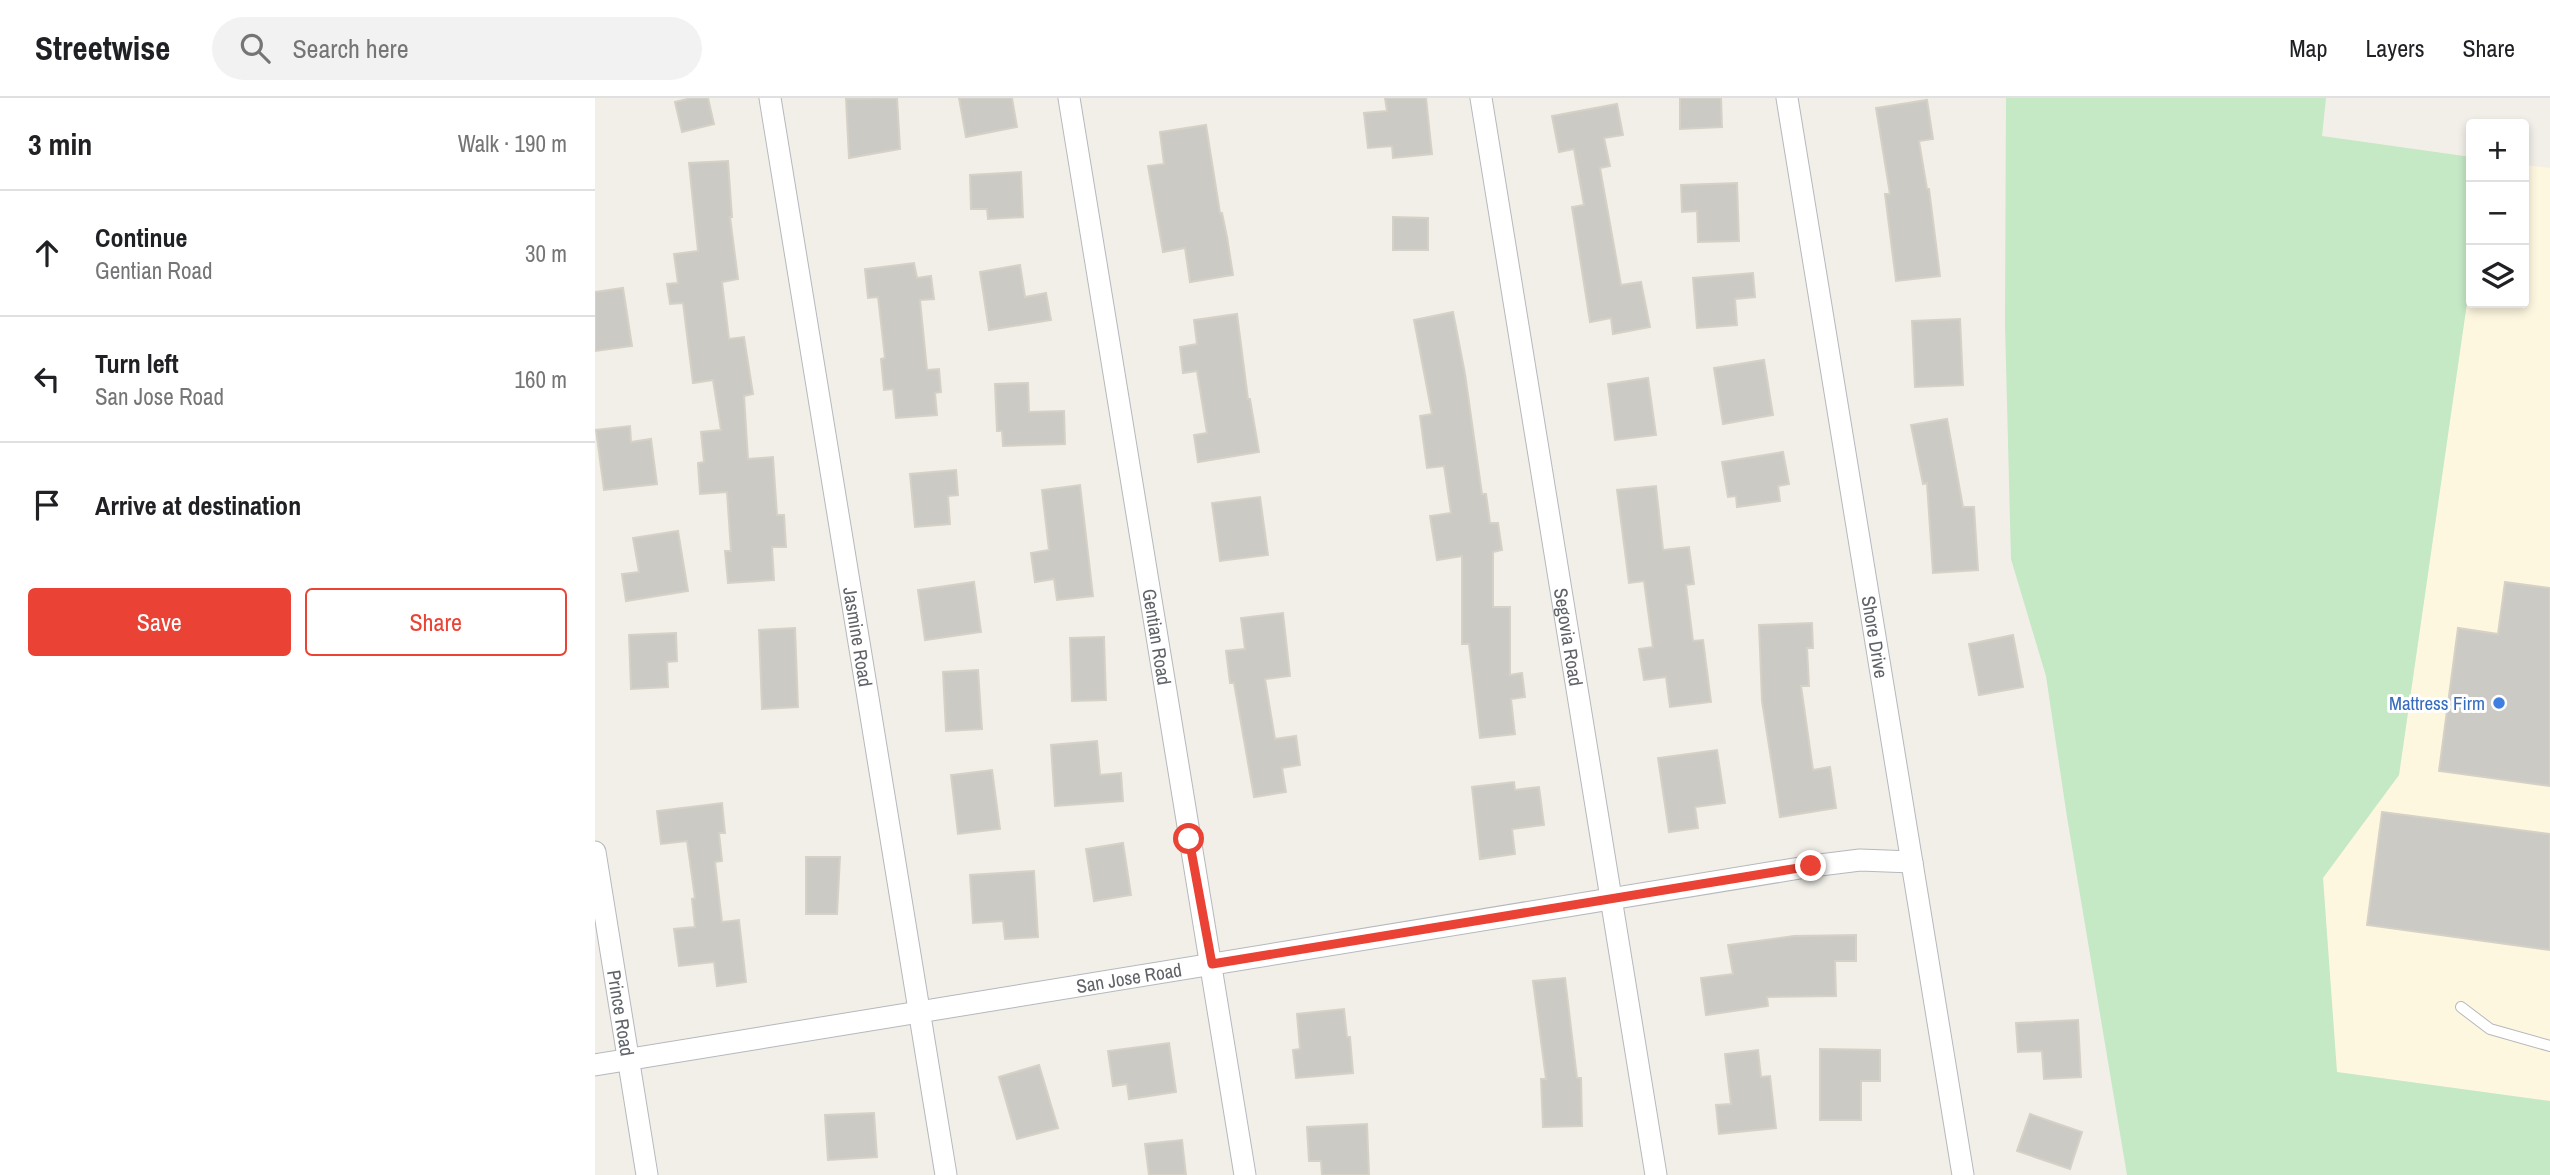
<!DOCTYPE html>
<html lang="en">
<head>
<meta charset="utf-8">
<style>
  :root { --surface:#fff; --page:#f2f2f2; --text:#202124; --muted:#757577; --line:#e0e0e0; --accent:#ea4335 }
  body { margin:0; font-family:"Archivo Narrow",sans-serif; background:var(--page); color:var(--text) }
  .controls { position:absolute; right:21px; top:21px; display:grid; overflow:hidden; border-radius:7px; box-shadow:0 4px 10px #0003 }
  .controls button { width:63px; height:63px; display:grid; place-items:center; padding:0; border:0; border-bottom:2px solid var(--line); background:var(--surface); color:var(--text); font:35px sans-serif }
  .stop { position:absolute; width:21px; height:21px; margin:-16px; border:5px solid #ea4335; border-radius:50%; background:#fff }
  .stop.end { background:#ea4335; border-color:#fff; box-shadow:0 2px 7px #0008 }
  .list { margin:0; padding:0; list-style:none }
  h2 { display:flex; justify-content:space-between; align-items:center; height:91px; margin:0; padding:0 28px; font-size:30px }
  h2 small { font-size:23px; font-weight:400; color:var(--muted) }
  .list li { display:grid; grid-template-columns:46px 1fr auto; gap:21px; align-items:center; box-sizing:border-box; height:126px; padding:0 28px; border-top:2px solid var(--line) }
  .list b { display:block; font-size:26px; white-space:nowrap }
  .list p { margin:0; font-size:23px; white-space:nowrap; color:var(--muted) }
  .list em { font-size:23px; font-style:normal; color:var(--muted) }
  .actions { display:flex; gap:14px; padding:21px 28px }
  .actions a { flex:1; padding:16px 0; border:2px solid var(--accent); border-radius:7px; text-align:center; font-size:24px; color:var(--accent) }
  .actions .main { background:var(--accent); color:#fff }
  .icon { flex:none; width:38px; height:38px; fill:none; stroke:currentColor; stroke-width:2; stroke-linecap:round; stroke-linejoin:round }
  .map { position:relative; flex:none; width:1955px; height:1077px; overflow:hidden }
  header { display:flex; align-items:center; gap:42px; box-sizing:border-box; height:98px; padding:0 35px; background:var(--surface); border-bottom:2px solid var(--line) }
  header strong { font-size:33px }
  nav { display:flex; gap:38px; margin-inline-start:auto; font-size:24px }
  .search { width:490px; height:63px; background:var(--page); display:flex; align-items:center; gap:18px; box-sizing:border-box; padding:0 24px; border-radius:38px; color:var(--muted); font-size:26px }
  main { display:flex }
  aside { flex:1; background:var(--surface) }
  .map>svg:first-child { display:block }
</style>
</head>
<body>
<header>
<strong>Streetwise</strong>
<div class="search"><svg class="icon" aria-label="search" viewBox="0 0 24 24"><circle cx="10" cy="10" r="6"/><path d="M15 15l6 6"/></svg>Search here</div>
<nav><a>Map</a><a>Layers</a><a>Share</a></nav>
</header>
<main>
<aside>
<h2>3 min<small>Walk · 190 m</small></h2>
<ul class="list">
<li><svg class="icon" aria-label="ahead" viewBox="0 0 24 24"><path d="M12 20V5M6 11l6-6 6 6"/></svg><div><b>Continue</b><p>Gentian Road</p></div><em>30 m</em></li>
<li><svg class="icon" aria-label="left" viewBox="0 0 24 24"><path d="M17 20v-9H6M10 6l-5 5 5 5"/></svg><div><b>Turn left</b><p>San Jose Road</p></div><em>160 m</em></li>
<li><svg class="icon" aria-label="arrive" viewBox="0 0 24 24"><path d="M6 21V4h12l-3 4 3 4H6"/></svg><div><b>Arrive at destination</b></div></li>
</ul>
<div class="actions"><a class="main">Save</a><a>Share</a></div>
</aside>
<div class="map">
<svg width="1955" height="1077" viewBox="0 0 1955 1077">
  <rect width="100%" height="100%" fill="#f1efe8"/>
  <path fill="#fef7e0" d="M 1929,67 L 1955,70 L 1955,1003 L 1741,974 L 1728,780 L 1804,677 L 1876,177 L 1876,205 L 1929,205 Z"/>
  <path fill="#c5e8c5" d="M 1411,0 L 1731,0 L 1727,38 L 1876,59 L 1876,177 L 1804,677 L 1728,780 L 1742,974 L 1955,1003 L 1955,1077 L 1532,1077 L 1472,719 L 1451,578 L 1416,461 L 1410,226 Z"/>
  <g fill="#cccac5" stroke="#d6d1c6" stroke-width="2">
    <path d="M 96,0 L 113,0 L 119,26 L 87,34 L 80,4 Z"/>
    <path d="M 302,0 L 305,51 L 254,60 L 251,1 Z"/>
    <path d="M 364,0 L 417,0 L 422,29 L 371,39 Z"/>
    <path d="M 790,0 L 831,0 L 837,56 L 798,60 L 797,48 L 773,50 L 769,15 L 792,13 Z"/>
    <path d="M 1085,0 L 1126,0 L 1127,29 L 1085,31 Z"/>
    <path d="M 1332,2 L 1338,41 L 1324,43 L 1332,91 L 1334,91 L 1345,178 L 1301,183 L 1290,96 L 1295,96 L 1281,10 Z"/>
    <path d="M 1022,6 L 1028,37 L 1009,40 L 1015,68 L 1005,70 L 1026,187 L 1046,184 L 1055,229 L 1018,236 L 1016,220 L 995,224 L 977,109 L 989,107 L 979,51 L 964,54 L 957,18 Z"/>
    <path d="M 611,27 L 625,115 L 627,115 L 632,139 L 638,177 L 595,184 L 590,150 L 568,154 L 553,68 L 569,66 L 565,34 Z"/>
    <path d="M 133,63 L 137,119 L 135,119 L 143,181 L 127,184 L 134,241 L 149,239 L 158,296 L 149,298 L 153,361 L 178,359 L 182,417 L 189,417 L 191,449 L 177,449 L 179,482 L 133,485 L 130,453 L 136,453 L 132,394 L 105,396 L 103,365 L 109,364 L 106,334 L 126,332 L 118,282 L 98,285 L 88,205 L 75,206 L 72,186 L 83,185 L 79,156 L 103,153 L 94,65 Z"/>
    <path d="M 426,74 L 428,119 L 393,121 L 392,111 L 376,111 L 375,77 Z"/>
    <path d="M 1142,85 L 1144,143 L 1103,144 L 1102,113 L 1087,114 L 1086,87 Z"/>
    <path d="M 798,119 L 833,120 L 833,152 L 798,152 Z"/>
    <path d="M 319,165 L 322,180 L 336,178 L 339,201 L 325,202 L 332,272 L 344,271 L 346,294 L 340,295 L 342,317 L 301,320 L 298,291 L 289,292 L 286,261 L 290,260 L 283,199 L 273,200 L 270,171 Z"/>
    <path d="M 425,167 L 430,199 L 451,195 L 456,222 L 394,232 L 385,174 Z"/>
    <path d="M 1158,175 L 1160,199 L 1140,201 L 1142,227 L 1102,230 L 1098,180 Z"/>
    <path d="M 28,190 L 37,248 L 0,253 L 0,194 Z"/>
    <path d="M 858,214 L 870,276 L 887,396 L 891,396 L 895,425 L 903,425 L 907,452 L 898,454 L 898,509 L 915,509 L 915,577 L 927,575 L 930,599 L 916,601 L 920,636 L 885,640 L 874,546 L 867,546 L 867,458 L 842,462 L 835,418 L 856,415 L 849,368 L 832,370 L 825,318 L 837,316 L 819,222 Z"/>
    <path d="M 642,216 L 653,301 L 655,301 L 664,354 L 603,364 L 599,337 L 612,335 L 602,273 L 588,275 L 585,249 L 602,246 L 599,222 Z"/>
    <path d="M 1365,221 L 1368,287 L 1320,289 L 1317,223 Z"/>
    <path d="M 1169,262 L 1178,317 L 1128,326 L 1119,270 Z"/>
    <path d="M 1053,280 L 1061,337 L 1020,342 L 1013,286 Z"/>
    <path d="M 433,285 L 434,314 L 469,313 L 470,346 L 408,348 L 407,333 L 402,333 L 400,286 Z"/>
    <path d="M 1352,321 L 1368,409 L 1379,409 L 1383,472 L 1338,475 L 1332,385 L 1328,386 L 1316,327 Z"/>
    <path d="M 35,328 L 36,344 L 56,341 L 62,386 L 9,392 L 1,332 Z"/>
    <path d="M 1188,354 L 1194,386 L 1183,388 L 1185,403 L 1142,409 L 1141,398 L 1133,399 L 1127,364 Z"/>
    <path d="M 361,372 L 363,397 L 353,398 L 355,426 L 320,429 L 315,376 Z"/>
    <path d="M 485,387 L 498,498 L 462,502 L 459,481 L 440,484 L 436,455 L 454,452 L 447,392 Z"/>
    <path d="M 1061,388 L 1068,452 L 1094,449 L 1099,486 L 1091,487 L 1098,543 L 1108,542 L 1116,604 L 1075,609 L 1071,579 L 1049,582 L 1044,551 L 1058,549 L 1049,483 L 1034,485 L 1022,392 Z"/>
    <path d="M 665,399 L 673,457 L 625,463 L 617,405 Z"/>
    <path d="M 83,433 L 93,493 L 31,503 L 27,476 L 44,474 L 38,440 Z"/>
    <path d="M 379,484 L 386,534 L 330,542 L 323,492 Z"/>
    <path d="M 1910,484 L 1955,490 L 1955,688 L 1844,673 L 1863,530 L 1903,536 Z"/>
    <path d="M 688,515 L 695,578 L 670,581 L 680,641 L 701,638 L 705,667 L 687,670 L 691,694 L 659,699 L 639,585 L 635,585 L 631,553 L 650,551 L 646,520 Z"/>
    <path d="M 1217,525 L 1218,550 L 1212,550 L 1214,588 L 1206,588 L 1218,672 L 1235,669 L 1241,710 L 1185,719 L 1167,603 L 1164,527 Z"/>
    <path d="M 200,530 L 203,609 L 167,611 L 164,532 Z"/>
    <path d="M 81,535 L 82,563 L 72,564 L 73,589 L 36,591 L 34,537 Z"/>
    <path d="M 1418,537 L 1428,589 L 1384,597 L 1374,546 Z"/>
    <path d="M 509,539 L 511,602 L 477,603 L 475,540 Z"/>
    <path d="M 383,572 L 387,631 L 351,633 L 348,574 Z"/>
    <path d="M 502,643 L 505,677 L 526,675 L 528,703 L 460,708 L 456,647 Z"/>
    <path d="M 1122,652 L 1130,705 L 1100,709 L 1103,730 L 1074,734 L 1063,660 Z"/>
    <path d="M 397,672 L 405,731 L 363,736 L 356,677 Z"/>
    <path d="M 919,684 L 920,692 L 944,689 L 949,727 L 917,731 L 920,756 L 885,761 L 877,689 Z"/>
    <path d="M 127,705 L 130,735 L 124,735 L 127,763 L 120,764 L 127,824 L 144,822 L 151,884 L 122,888 L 119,864 L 84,868 L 79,831 L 100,829 L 97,801 L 100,800 L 92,743 L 66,746 L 62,713 Z"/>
    <path d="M 1787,714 L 1955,736 L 1955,852 L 1772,827 Z"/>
    <path d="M 528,745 L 536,797 L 499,803 L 491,751 Z"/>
    <path d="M 211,759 L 245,759 L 242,816 L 211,816 Z"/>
    <path d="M 439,773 L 443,839 L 410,841 L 408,823 L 378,825 L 375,777 Z"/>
    <path d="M 1261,837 L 1261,863 L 1240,863 L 1241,898 L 1172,899 L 1173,908 L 1111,917 L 1106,880 L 1138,876 L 1133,847 L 1199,838 Z"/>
    <path d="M 970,880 L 982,980 L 986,980 L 987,1028 L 948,1029 L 946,981 L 951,981 L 938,883 Z"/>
    <path d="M 749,911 L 752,939 L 755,939 L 758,975 L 701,980 L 698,952 L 705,951 L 702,916 Z"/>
    <path d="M 1483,922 L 1486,979 L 1449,981 L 1447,953 L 1423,954 L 1421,925 Z"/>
    <path d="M 574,945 L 581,994 L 534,1001 L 532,986 L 518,988 L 513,953 Z"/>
    <path d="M 1225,951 L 1285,952 L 1285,983 L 1266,983 L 1266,1022 L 1225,1022 Z"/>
    <path d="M 1163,952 L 1166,979 L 1175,978 L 1181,1030 L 1124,1036 L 1121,1007 L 1136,1006 L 1130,956 Z"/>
    <path d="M 444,967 L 463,1030 L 422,1041 L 404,979 Z"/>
    <path d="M 279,1015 L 282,1059 L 233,1062 L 230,1017 Z"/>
    <path d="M 1435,1016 L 1487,1034 L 1475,1071 L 1422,1053 Z"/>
    <path d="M 772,1026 L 774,1077 L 727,1077 L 726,1063 L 714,1063 L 712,1029 Z"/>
    <path d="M 587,1042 L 591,1077 L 554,1077 L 550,1046 Z"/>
  </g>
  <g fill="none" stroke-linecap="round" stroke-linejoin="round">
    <g stroke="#b5b8bc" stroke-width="12">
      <path id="service" d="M 1866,909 L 1895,931 L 1955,948"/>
    </g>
    <g stroke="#b5b8bc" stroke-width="23">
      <g id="minor">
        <path id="s1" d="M 175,0 L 351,1077"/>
        <path id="s2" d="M 474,0 L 650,1077"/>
        <path id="s3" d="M 886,0 L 1061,1077"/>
        <path id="s4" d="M 1192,0 L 1368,1077"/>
        <path id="s5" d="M 0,754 L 52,1077"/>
        <path id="s6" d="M 0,967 L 1217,768 L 1265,762 L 1317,764"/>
      </g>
    </g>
    <use href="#service" stroke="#fff" stroke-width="10"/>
    <use href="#minor" stroke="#fff" stroke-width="21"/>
  </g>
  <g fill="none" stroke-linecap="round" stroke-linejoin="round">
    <path stroke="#ea4335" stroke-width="9" d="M 594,741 L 617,866 L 1216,768"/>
  </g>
  <circle fill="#3f7fe0" stroke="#fff" stroke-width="2.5" cx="1904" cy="605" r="7"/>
  <g text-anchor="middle" stroke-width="6" stroke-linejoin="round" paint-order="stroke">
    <g font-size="19" fill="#5f6368" stroke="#fff">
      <text dy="7" stroke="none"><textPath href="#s1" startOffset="546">Jasmine Road</textPath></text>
      <text dy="7" stroke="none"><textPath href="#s3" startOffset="546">Segovia Road</textPath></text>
      <text dy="7" stroke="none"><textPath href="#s4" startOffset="546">Shore Drive</textPath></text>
      <text dy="7" stroke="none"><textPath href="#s2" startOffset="546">Gentian Road</textPath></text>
      <text dy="7" stroke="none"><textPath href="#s6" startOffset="541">San Jose Road</textPath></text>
      <text dy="7" stroke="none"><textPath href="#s5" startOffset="163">Prince Road</textPath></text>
    </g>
    <g font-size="19" fill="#366cbe" stroke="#fff" text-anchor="end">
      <text x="1890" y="612">Mattress Firm</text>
    </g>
  </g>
</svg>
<div class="controls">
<button>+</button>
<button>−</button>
<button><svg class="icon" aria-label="layers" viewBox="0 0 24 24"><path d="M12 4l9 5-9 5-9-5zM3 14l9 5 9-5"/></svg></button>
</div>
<div class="stop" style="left:594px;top:741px"></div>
<div class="stop end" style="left:1216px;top:768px"></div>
</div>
</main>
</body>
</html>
